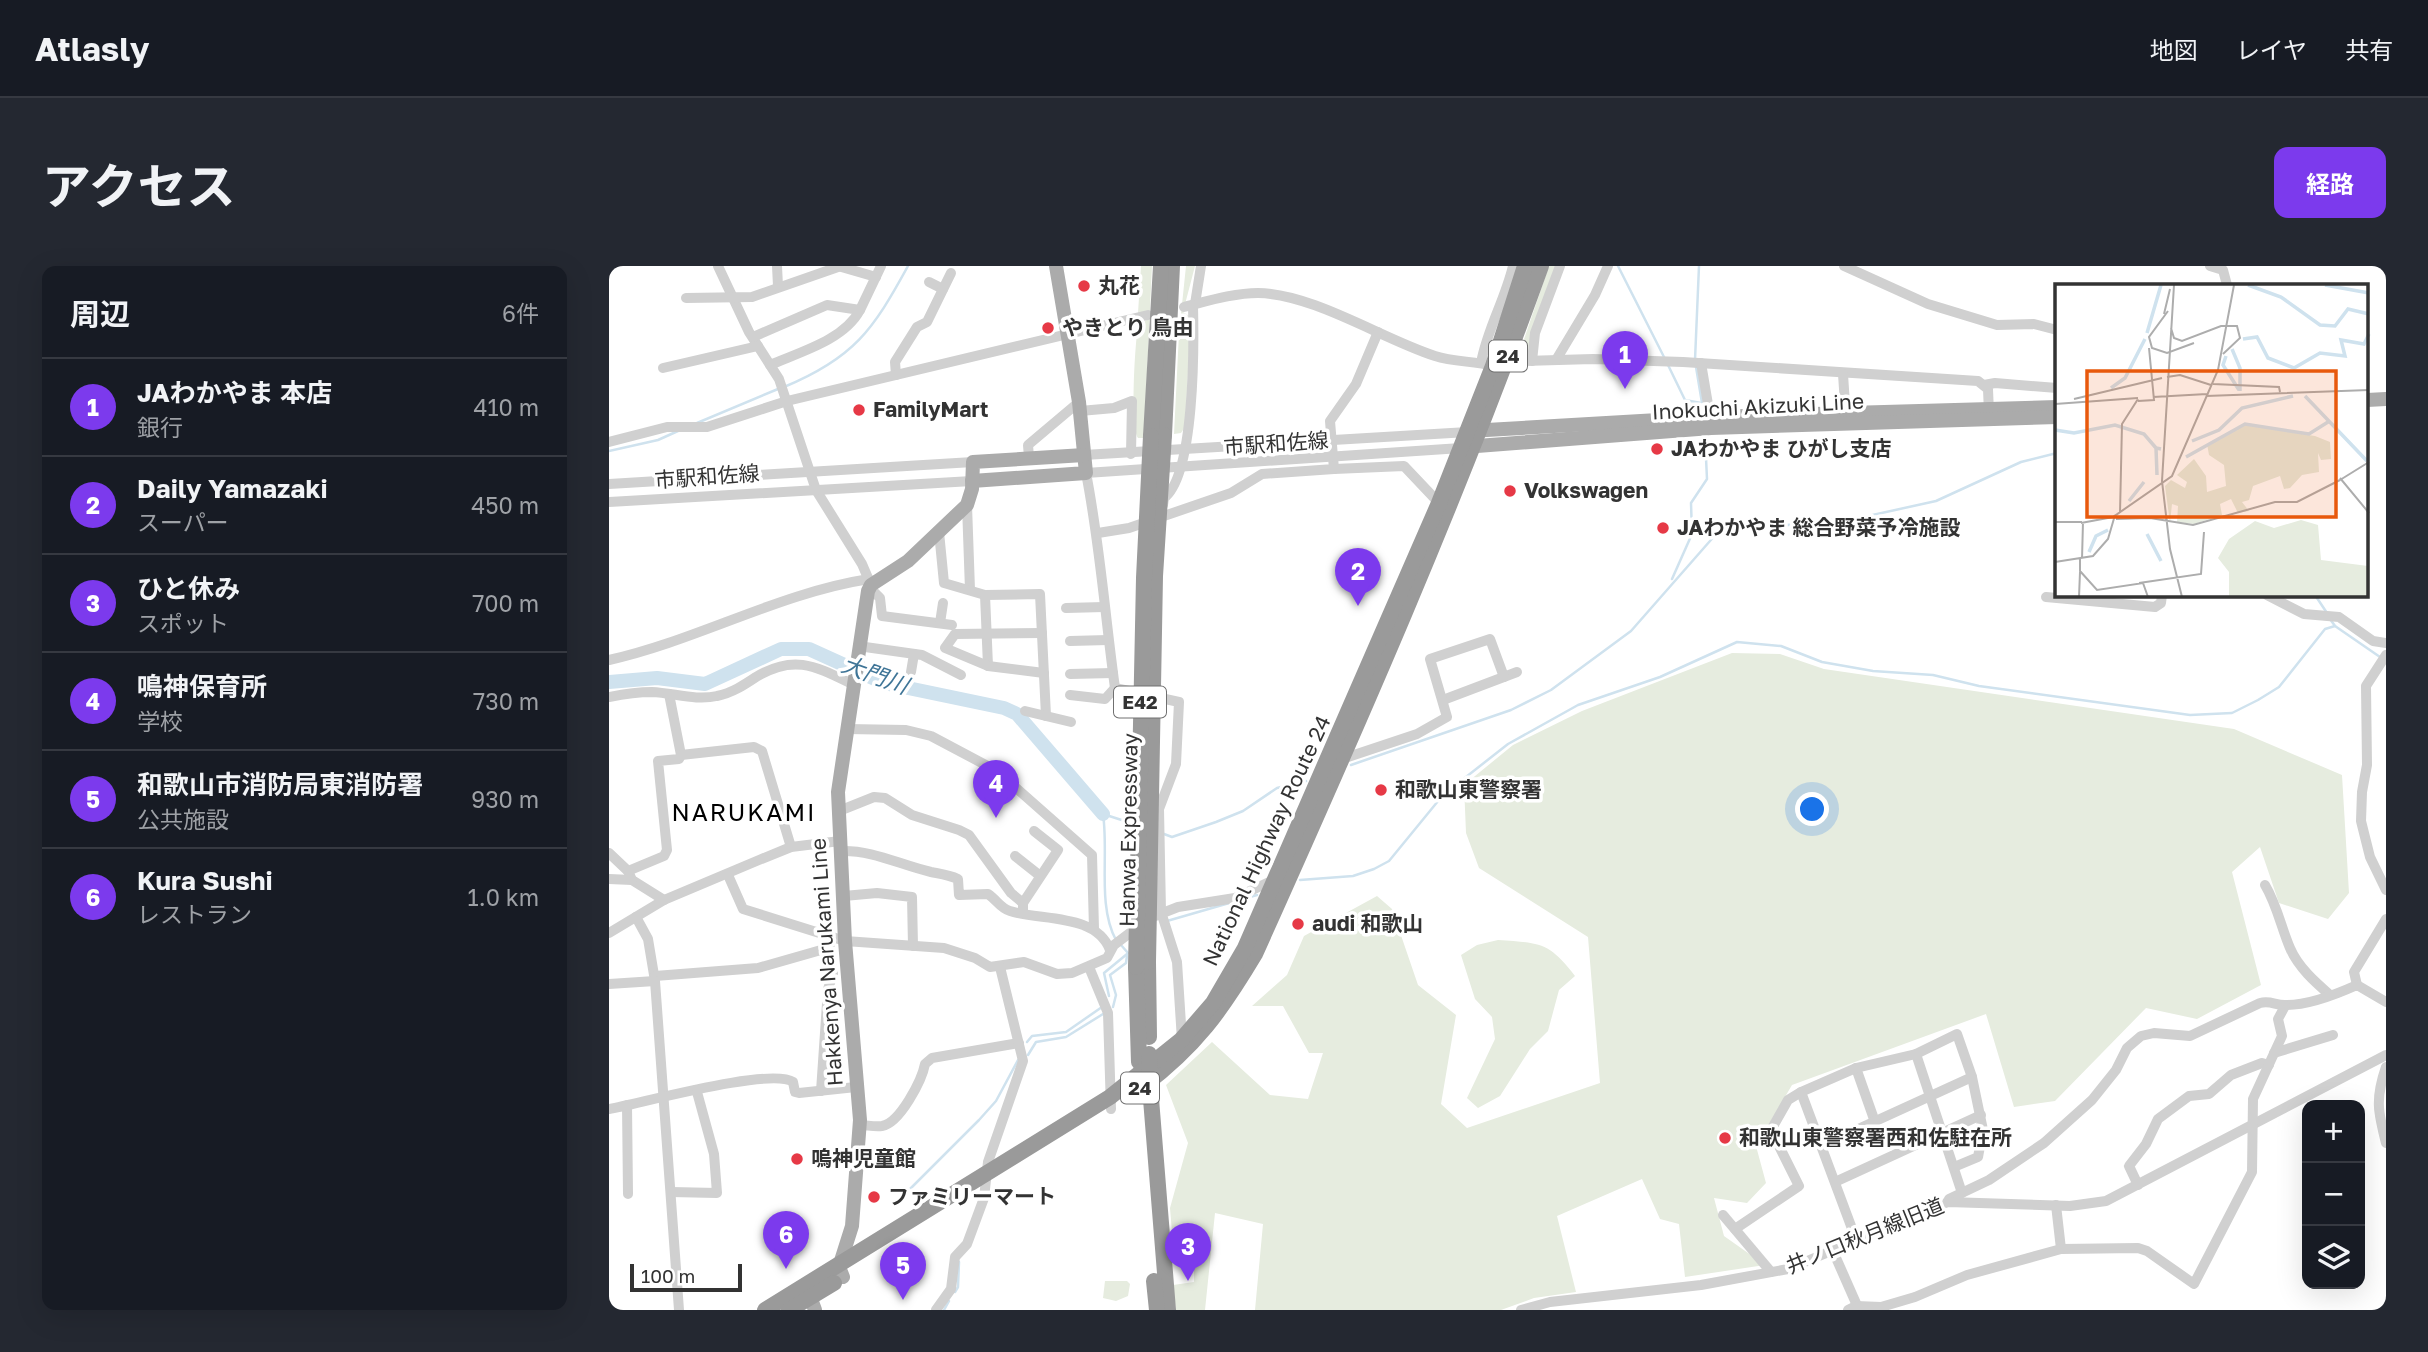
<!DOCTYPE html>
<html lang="ja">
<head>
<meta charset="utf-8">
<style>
  :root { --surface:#171b24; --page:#242831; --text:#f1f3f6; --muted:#9ea1a6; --line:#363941; --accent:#7c3aed }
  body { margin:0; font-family:"Golos Text","Noto Sans JP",sans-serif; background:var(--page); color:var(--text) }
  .controls { position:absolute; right:21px; bottom:21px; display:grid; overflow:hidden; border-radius:14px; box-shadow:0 7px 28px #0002 }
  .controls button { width:63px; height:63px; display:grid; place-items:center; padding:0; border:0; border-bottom:2px solid var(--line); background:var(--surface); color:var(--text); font:35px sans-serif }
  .scale { position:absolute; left:21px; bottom:18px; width:112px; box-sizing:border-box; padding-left:7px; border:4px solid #333; border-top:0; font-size:19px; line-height:24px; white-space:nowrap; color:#333; -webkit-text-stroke:5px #fff; paint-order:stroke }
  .you { position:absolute; left:1204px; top:544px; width:24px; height:24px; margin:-18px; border:5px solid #fff; border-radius:50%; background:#1a73e8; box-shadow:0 0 0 10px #1a73e833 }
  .badge { display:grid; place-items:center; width:46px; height:46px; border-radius:50%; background:var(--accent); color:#fff; font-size:23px; font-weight:700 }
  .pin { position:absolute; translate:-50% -58px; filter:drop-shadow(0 2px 4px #0008) }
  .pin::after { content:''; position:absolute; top:37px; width:24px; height:21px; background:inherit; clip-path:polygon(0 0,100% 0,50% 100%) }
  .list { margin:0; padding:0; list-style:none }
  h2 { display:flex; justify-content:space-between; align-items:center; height:91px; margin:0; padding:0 28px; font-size:30px }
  h2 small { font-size:23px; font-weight:400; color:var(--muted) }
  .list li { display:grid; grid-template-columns:46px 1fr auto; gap:21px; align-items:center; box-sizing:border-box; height:98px; padding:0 28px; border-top:2px solid var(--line) }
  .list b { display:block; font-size:26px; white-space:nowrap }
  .list p { margin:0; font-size:23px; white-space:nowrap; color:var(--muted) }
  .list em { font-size:23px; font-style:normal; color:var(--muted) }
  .icon { flex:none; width:38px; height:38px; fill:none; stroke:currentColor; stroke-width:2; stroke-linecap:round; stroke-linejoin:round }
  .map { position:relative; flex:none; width:1777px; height:1044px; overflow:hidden; border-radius:14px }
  header { display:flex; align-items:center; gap:42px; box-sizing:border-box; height:98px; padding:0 35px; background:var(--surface); border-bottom:2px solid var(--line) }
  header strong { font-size:33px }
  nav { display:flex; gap:38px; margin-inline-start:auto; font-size:24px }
  .intro { display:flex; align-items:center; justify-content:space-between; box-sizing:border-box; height:168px; padding:0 42px }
  h1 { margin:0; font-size:49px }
  .button { padding:18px 32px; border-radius:14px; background:var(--accent); color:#fff; font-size:24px; font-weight:700 }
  main { display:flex; gap:42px; padding:0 42px }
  aside { flex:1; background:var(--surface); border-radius:14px; box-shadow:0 7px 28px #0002 }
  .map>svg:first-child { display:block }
</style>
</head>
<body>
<header>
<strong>Atlasly</strong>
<nav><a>地図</a><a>レイヤ</a><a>共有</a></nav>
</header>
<div class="intro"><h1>アクセス</h1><a class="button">経路</a></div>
<main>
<aside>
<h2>周辺<small>6件</small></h2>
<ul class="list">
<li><span class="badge">1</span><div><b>JAわかやま 本店</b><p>銀行</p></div><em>410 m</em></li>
<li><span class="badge">2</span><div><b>Daily Yamazaki</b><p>スーパー</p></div><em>450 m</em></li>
<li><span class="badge">3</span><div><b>ひと休み</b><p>スポット</p></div><em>700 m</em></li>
<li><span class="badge">4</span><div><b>鳴神保育所</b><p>学校</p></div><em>730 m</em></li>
<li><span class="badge">5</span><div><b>和歌山市消防局東消防署</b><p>公共施設</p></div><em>930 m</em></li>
<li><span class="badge">6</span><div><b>Kura Sushi</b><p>レストラン</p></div><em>1.0 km</em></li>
</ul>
</aside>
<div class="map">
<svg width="1777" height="1044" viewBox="0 0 1777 1044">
  <rect width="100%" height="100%" fill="#fff"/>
  <g fill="#e6ecdf">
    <path d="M 532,0 L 543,0 L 535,172 L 529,172 C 521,158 526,79 529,59 L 538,54 L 529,47 Z"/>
    <path d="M 577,0 L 586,0 L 574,46 L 582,51 L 576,161 L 572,167 L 565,168 L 570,67 Z"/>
    <path d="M 940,0 L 949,0 L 919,89 L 915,90 L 912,82 Z"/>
    <path d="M 1123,387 L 1171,388 L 1215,403 L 1625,463 L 1733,509 L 1740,627 L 1719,653 L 1670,637 L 1651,581 L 1623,606 L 1652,719 L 1588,753 L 1537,742 L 1446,835 L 1405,841 L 1377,748 L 1183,819 L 1147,880 L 1157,917 L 1138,937 L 1105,932 L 1115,970 L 1156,999 L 1076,1011 L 1070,958 L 1051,953 L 1033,913 L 948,950 L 967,1026 L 925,1032 L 892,1044 L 646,1044 L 654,958 L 606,947 L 596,1044 L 567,1044 L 564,1019 L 585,1016 L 585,995 L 565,991 L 561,942 L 579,877 L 557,819 L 603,776 L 661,829 L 699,833 L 714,787 L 700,787 L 674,740 L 643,740 L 678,709 L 695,670 L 768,630 L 783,643 L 809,719 L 847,749 L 832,838 L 858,862 L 991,817 L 979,671 L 870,602 L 857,567 L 855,519 L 904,479 L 973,445 Z"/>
    <path d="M 889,674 C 931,677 940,676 966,710 L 950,724 L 939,765 L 921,783 L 891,830 L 869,842 L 858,832 L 886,773 L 883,751 L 866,733 L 852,689 L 868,679 Z"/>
    <path d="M 496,1015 L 518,1015 L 521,1018 L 519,1030 L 507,1035 L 494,1032 Z"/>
  </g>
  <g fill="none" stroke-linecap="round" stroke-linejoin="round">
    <g stroke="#cfe2ee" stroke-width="2.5">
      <path d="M 1009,0 L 1056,93"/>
      <path d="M 1086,94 L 1090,0"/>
      <path d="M 1059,99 L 1076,134 L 1092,137"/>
      <path d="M 1087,101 L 1094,143"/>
      <path d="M 175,121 C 245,92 264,64 299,0"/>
      <path d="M 88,157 L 169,123"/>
      <path d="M 0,185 L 49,174 L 69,165"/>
      <path d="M 1063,313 L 1083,268 L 1082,237 L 1098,213 L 1096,171"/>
      <path d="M 1706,329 L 1718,347"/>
      <path d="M 1721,353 L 1726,360 L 1771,391"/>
      <path d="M 742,499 L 902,444 L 942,424 L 1022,365 L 1108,267 L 1259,250 L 1327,235 L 1412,196 L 1448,187"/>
      <path d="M 555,568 L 563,571 L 607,556 L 634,545 L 668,522 L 697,515"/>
      <path d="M 691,614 L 744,610 L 765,603 L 780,595 L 834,529 L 899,478 L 969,439 L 1051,411 L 1128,376 L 1172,380 L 1213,396 L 1264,405 L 1324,409 L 1370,420 L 1581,449 L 1623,447 L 1649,434 L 1670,421 L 1716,363 L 1726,360"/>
      <path d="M 558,655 L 648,629"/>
      <path d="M 507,674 C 488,639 500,588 494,548 L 525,558"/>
      <path d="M 512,679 L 519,687"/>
      <path d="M 500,730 L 495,707 L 518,688"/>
      <path d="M 504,741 L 507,729 L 501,709 L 517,697 L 518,690"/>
      <path d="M 418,776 L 423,770 L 457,766 L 493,741"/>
      <path d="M 419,789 L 427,776 L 457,771 L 494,748"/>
      <path d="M 295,929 L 370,854 L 387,835 L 409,794"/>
      <path d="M 346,1026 L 349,1021 L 350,996"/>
      <path d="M 335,1044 L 340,1035"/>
    </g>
    <path stroke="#cfe2ee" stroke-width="14" d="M 0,416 L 48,412 L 96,418 L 172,383 L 200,383 L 275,417 L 395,442 L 408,448 L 494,548"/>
    <g stroke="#d0d0d0" stroke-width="10">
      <path d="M 109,0 L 140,66 L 170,113 L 207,224 L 253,298 L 262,319"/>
      <path d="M 168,0 L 169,20"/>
      <path d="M 229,0 L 267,11"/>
      <path d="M 1235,0 L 1319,38 L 1388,59 L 1425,58 L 1448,64"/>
      <path d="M 1601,0 L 1614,4 L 1618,19"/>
      <path d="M 320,16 L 334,23"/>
      <path d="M 77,32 L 143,31 L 229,1"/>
      <path d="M 586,38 L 592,0"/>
      <path d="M 575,41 C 599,35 625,27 649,27 C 705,28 773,73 826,90 C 845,96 865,95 884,100"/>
      <path d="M 251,44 L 272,0"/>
      <path d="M 144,71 L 218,39 L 251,44 C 235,74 191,86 161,99"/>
      <path d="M 899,91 L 913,95 L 984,93 L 1074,96 L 1369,115 L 1379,123 L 1380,147"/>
      <path d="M 947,94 L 986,29 L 999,0"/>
      <path d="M 923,95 L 926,67 L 951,0"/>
      <path d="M 872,97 C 878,63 896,34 904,0"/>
      <path d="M 1092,97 L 1102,156"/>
      <path d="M 54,102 L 149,80"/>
      <path d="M 1234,108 L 1237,154"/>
      <path d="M 287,109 L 286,96 L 308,61 L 318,56 L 342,7"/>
      <path d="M 1375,119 L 1386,117 L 1448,122"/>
      <path d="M 471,145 L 505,142 L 523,135 L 522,188"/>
      <path d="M 0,176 L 58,161 L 98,161 L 178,135 L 539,49"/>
      <path d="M 475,189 L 859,166"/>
      <path d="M 420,191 L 419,179 L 470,136"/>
      <path d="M 725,203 L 795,200 L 830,237"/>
      <path d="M 0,218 L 364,196"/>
      <path d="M 0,236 L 363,215"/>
      <path d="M 358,239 L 361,324"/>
      <path d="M 554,239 L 555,232 C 586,209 585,79 584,39"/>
      <path d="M 330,266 L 335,317 L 376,329 L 379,400"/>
      <path d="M 489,267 L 520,262 L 622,227 L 653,208 L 725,203 L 721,155 L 747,118 L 769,66"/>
      <path d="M 261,322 L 271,332 L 273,350 L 343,359"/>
      <path d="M 376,329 L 431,328 L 437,450"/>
      <path d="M 1658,329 L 1695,348 L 1730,351 L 1764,375 L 1777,377"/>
      <path d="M 1437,331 L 1546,341 L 1552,337 L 1553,329"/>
      <path d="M 457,342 L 495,341"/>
      <path d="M 331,357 L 334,337"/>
      <path d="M 433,367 L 346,368 L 336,382 L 379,400 L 435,407"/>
      <path d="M 461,375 L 499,374"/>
      <path d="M 249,380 L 313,389 L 352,409"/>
      <path d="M 1777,389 L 1757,420 L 1758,499 L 1753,526 L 1752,555 L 1761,591 L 1777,624"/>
      <path d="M 0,394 C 89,374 170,327 260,313"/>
      <path d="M 302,406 L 305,388"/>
      <path d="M 461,408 L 504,407"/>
      <path d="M 60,428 L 72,489 L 145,481 L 153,485 L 182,581"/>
      <path d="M 461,429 L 496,433 L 506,422"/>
      <path d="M 0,431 C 15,428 28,426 43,426 C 65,427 87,435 108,430 C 123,427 135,419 147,411 C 185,388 206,400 243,418"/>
      <path d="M 834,434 L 908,406"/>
      <path d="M 416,445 L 462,456"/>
      <path d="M 238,463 L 297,464 L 322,470 L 388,505 L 483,589 L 485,663"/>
      <path d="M 730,494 L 808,468 L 838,451 L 821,393 L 881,373 L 895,411"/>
      <path d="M 230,545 L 265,531 L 276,532 L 303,549 L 350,564 L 360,569 L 402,627 L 414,637 L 414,646"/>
      <path d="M 232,585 C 264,584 291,599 322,606 C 332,608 340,609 349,613 L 350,629 L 379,628 C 388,634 391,642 401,645 C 432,655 487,647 501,684"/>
      <path d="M 0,587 L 19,605 L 23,614 L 55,634"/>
      <path d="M 406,590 L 430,609"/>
      <path d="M 19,605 L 55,590 L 58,584 L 49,495 L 70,493 L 72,489"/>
      <path d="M 119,609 L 134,643 L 236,675 L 335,682 L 366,692 L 381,701 L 415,696 L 448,708 L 463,707 L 498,692 L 505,679 L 530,660"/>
      <path d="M 0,613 L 23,614"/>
      <path d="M 1656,619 C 1668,639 1672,661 1681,682 C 1689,701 1706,716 1721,729"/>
      <path d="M 235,630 L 268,627 L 303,631 L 304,680"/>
      <path d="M 414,637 L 449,584 L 425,565"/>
      <path d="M 546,650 L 569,641 L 626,632 L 667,613"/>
      <path d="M 27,651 L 39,673 L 46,715 L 70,1044"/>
      <path d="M 0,667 L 55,634 L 150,594 L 182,581 L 231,575"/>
      <path d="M 480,701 L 499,747 L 502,843"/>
      <path d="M 46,710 L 149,702 L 219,682"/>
      <path d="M 0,718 L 46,715"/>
      <path d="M 1748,719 L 1745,706 L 1777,653"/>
      <path d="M 573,774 L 568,696 L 552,646 L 550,543 L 567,498 L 570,436 L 506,422 C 496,350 491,278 477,207 L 852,182"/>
      <path d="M 1665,787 L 1724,769"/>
      <path d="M 1307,788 L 1353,927"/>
      <path d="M 1777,801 C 1766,833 1769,846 1777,877"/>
      <path d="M 1247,802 L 1266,856"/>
      <path d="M 212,825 L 219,723 L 224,708 L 220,677"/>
      <path d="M 18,839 L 19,928"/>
      <path d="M 0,843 C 33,837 162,801 184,816 L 186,826 L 190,827 L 247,821"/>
      <path d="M 250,859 C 257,859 266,861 273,860 C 291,857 313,814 316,798 L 323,792 L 410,777"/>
      <path d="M 1212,880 L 1363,811"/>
      <path d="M 1226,916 L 1372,849"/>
      <path d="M 1529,919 L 1520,900 L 1537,878 L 1549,853 L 1580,830 L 1600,828 L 1622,809 L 1653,797 L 1660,799"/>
      <path d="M 62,926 L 108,927 L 105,888 L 88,826"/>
      <path d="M 1340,933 L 1380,914 L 1435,877 L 1483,834 L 1507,804 L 1518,782 L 1532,770 L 1545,767 L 1581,770 L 1651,737 C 1662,734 1667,740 1678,739 C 1700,739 1728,728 1748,719 L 1777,736"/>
      <path d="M 1447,939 L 1452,983"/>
      <path d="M 1114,949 L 1162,1006"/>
      <path d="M 1126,963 L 1190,920 L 1162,864 L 1179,834 L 1192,826"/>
      <path d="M 1248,976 L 1192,826 L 1247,802 L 1307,788 L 1348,768 L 1363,811 L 1374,864 L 1369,891 L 1345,901"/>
      <path d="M 1224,985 L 1250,1044"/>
      <path d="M 327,1044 L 342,1023 L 346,991 L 358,978 L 375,932 L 379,896 L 414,795 L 391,701"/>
      <path d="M 912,1044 L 941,1036 L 1092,1019 L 1179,1003 L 1339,936 L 1461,940 L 1497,935 L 1777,789"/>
      <path d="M 1239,1044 L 1247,1040 L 1272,1041 L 1306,1031 L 1358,1009 L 1452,983 L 1529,982 L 1538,985 L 1585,1018 L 1643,906 L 1644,833 L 1673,770 L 1669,753 L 1676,740"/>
    </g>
    <g stroke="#ababab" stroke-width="14">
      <path d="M 1758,134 L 1777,133"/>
      <path d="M 860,165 L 1101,151 L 1448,141"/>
      <path d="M 855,181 L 1102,162 L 1448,151"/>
      <path d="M 363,215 L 477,207 L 470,136 L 447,0"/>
      <path d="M 234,1011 L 230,1001 L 243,960 L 251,854 L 236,675 L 229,526 L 259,325 L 262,319 L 299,295 L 358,239 L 363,223 L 364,196 L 475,189"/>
      <path d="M 198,1022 L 206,1044"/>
    </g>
    <g stroke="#9a9a9a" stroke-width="16">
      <path d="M 555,169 L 563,0"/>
      <path d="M 542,170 L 552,0"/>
      <path d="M 539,696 L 540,771"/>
      <path d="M 527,701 L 530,796"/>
      <path d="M 533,821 C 587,780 612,745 646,688 C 748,461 848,234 932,0"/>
      <path d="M 542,833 L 559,1044"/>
      <path d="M 545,1015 L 548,1044"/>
      <path d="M 156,1044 L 501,831 L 572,774 L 604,737 L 636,682 L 830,237 L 884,100 L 916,0"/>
      <path d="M 180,1044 L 225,1017"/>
    </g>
    <g stroke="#9a9a9a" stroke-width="16">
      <path d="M 539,696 L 546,310 L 555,169"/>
      <path d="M 527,701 L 535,312 L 542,170"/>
      <path d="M 540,788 L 542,833"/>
    </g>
  </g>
  <g fill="#e63946" stroke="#fff" stroke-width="2.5">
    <circle cx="475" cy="20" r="7"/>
    <circle cx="439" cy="62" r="7"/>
    <circle cx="250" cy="144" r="7"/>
    <circle cx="1048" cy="183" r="7"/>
    <circle cx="901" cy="225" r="7"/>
    <circle cx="1054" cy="262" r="7"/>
    <circle cx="772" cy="524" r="7"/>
    <circle cx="689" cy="658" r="7"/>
    <circle cx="1116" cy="872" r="7"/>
    <circle cx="188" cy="893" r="7"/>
    <circle cx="265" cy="931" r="7"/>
  </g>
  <g text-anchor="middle" stroke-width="7" stroke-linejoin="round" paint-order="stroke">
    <g fill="#fff" stroke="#707070" stroke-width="2">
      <rect x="880" y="74.5" width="38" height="31" rx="5"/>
      <rect x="505" y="420.5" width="52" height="31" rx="5"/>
      <rect x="512" y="806.5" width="38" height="31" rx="5"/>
    </g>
    <g font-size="19" font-weight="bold" fill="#333">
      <text x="899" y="97">24</text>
      <text x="531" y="443">E42</text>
      <text x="531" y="829">24</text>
    </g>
    <g font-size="21" font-weight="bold" fill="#333" stroke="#fff" text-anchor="start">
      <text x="489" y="27">丸花</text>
      <text x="453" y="69">やきとり 鳥由</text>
      <text x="264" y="151">FamilyMart</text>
      <text x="1062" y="190">JAわかやま ひがし支店</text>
      <text x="915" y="232">Volkswagen</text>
      <text x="1068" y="269">JAわかやま 総合野菜予冷施設</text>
      <text x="786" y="531">和歌山東警察署</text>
      <text x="703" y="665">audi 和歌山</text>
      <text x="1130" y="879">和歌山東警察署西和佐駐在所</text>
      <text x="202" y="900">嗚神児童館</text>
      <text x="279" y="938">ファミリーマート</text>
    </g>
    <g font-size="21" fill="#333" stroke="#fff">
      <text transform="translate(1149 141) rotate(-3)" y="7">Inokuchi Akizuki Line</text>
      <text transform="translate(667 178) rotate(-4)" y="7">市駅和佐線</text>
      <text transform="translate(98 211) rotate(-4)" y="7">市駅和佐線</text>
      <text transform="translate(520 564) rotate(-89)" y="7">Hanwa Expressway</text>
      <text transform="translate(658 575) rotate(-65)" y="7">National Highway Route 24</text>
      <text transform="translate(218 696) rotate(-94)" y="7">Hakkenya Narukami Line</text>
      <text transform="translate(1256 970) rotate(-22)" y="7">井ノ口秋月線旧道</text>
    </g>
    <g font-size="23" font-style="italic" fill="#3f7597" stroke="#fff">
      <text transform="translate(266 409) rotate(20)" y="8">大門川</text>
    </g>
    <g font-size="24" letter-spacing="2" fill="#000" stroke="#fff">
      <text x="135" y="555">NARUKAMI</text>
    </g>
  </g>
  <g transform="translate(1446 18)">
    <rect width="313" height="313" fill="#fff"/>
    <path d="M 189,141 L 260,152 L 275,158 L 276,175 L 266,176 L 263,169 L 264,188 L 247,191 L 235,204 L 229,205 L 225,192 L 198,202 L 194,216 L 187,218 L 194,227 L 183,229 L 176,215 L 165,220 L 167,231 L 139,240 L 122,238 L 123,222 L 117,220 L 115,239 L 110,202 L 116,196 L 130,204 L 132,198 L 122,191 L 139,175 L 151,192 L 152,208 L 171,202 L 169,181 L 154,171 L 152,160 ZM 200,237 L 219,244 L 246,236 L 263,241 L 266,276 L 313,282 L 313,313 L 174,313 L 174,288 L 163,274 L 174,255 Z" fill="#e6ecdf"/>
    <path fill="none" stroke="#cfe2ee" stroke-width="3.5" d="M 193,1 L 226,13 L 265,41 L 280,42 L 293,25 L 314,30M 270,1 L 314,9M 92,49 L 106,1M 188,55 L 202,53 L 213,74 L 239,84 L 265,69 L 290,72 L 286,56 L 309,60 L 314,50M 177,65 L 185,84 L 185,107M 171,72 L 168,81 L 184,106M 56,104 L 70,94 L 90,55M 250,112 L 312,177M 0,146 L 19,149 L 60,141 L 89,150 L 101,164M 137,157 L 164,146 L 187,124 L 238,112M 131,173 L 190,140 L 254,150 L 273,138M 102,191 L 101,164 L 106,165M 74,217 L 89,198M 92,250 L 106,277M 34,268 L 41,252 L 53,246"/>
    <path fill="none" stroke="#adadad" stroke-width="2" d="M 119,1 L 107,197 L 115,265 L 127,313M 113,27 L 94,53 L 97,64 L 112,69 L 139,59M 109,30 L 115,5M 116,44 L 119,54 L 127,57 L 166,42 L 182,42 L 185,54 L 168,70M 112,93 L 125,91 L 156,101M 158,100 L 224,103 L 225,108M 151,112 L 314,106M 98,113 L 152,110M 19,115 L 107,94M 83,117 L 99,116 L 94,64M 0,120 L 83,114M 285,194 L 314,229M 285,196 L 314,178M 65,229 L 67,140 L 83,115M 61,235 L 95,234 L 138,241 L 220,218 L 242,218 L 285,196M 0,238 L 27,238M 26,239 L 58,233 L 117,192 L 163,86 L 179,1M 25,275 L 25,287 L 42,306 L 88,299 L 93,313M 27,275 L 28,238M 0,278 L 38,272 L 53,255 L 60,231M 84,299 L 146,290 L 149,248M 24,313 L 25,288"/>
    <path fill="#e8590c" fill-opacity="0.15" stroke="#e8590c" stroke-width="3.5" d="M 32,87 L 281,87 L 281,233 L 32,233 Z"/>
    <rect width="313" height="313" fill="none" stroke="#333" stroke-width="3.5"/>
  </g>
</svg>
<div class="controls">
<button>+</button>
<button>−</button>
<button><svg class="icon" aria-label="layers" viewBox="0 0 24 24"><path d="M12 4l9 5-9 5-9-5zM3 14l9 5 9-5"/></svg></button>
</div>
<div class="scale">100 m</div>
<div class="you"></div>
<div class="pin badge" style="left:1016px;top:123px">1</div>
<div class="pin badge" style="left:749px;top:340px">2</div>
<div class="pin badge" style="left:579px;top:1015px">3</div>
<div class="pin badge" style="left:387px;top:552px">4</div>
<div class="pin badge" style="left:294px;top:1034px">5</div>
<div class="pin badge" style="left:177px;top:1003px">6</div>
</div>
</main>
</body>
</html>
